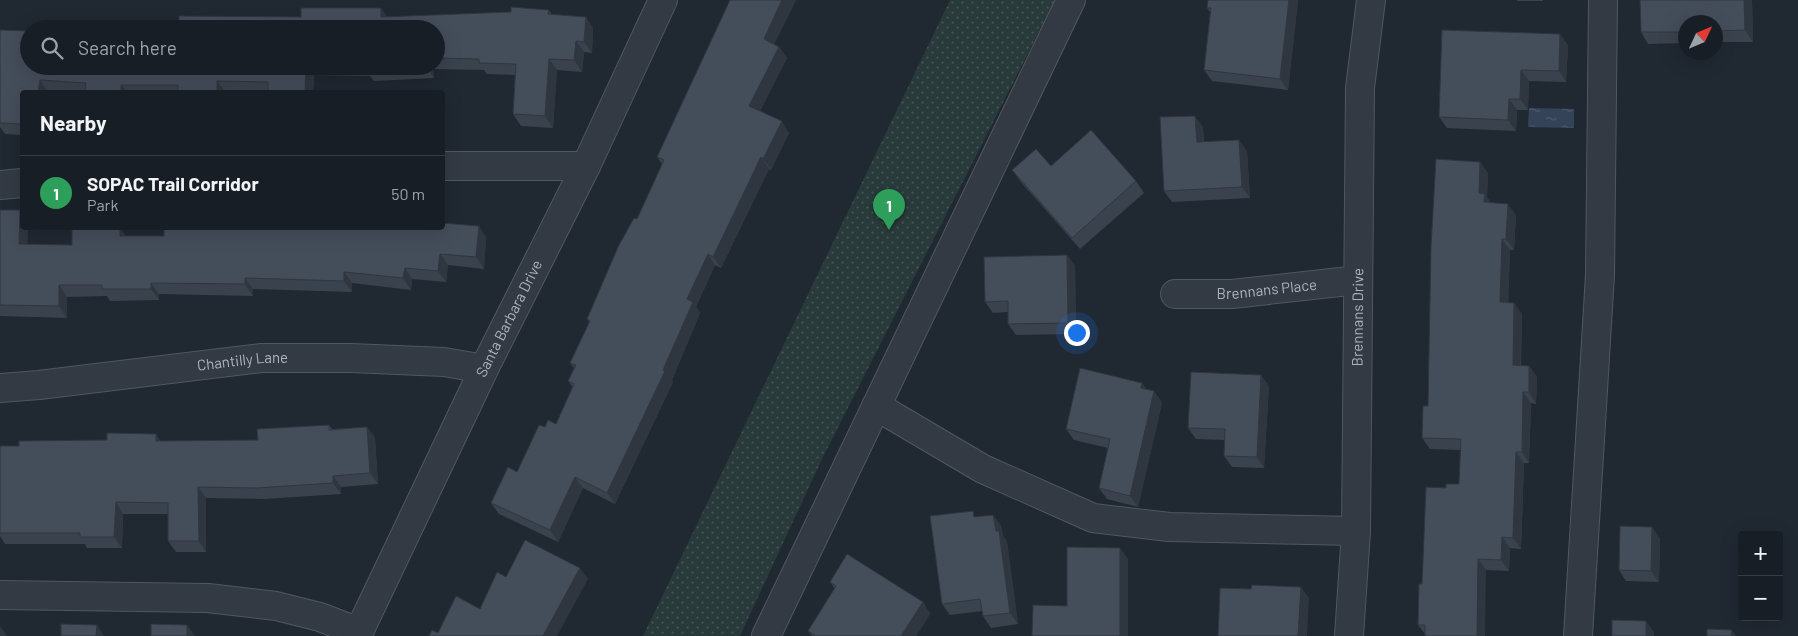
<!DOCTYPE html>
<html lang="en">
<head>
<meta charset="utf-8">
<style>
  :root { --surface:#181e26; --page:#21272e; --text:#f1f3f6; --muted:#9fa2a7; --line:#363c43; --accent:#db2777 }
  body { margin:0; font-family:Barlow,sans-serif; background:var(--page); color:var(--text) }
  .controls { position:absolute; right:15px; bottom:15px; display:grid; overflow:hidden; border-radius:5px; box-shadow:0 5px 20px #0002 }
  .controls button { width:45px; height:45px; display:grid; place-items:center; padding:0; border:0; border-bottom:1px solid var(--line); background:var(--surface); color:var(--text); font:25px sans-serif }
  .compass { position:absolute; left:1678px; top:15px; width:45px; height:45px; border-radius:50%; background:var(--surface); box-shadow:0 5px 20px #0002; rotate:46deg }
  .you { position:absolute; left:1076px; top:332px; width:18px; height:18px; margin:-12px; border:4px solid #fff; border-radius:50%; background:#1a73e8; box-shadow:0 0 0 8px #1a73e833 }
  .badge { display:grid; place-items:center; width:32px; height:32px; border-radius:50%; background:var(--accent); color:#fff; font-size:16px; font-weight:700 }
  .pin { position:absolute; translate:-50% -41px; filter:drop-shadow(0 1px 2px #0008) }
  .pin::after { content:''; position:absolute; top:26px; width:18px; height:15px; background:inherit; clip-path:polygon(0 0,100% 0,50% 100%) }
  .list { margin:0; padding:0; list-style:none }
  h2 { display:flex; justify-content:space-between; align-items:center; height:65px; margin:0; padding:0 20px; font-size:21px }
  h2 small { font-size:16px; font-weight:400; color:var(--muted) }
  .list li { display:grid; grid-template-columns:32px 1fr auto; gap:15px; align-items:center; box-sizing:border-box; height:75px; padding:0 20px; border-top:1px solid var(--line) }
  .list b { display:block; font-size:19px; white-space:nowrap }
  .list p { margin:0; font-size:16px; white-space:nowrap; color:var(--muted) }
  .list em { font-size:16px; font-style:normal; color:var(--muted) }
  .icon { flex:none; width:28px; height:28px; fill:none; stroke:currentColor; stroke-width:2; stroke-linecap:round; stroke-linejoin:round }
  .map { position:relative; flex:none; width:1798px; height:636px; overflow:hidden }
  .search { position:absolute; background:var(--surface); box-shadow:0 5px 20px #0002; left:20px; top:20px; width:425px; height:55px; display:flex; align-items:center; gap:12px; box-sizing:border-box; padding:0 18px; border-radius:28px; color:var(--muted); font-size:19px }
  .panel { position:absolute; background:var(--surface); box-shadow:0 5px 20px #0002; left:20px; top:90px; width:425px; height:140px; border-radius:5px }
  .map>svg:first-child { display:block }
</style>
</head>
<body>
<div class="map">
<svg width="1798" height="636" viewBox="0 0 1798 636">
  <defs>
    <pattern id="grass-dots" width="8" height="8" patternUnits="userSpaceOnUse" patternTransform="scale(1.25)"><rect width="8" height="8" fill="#293a3a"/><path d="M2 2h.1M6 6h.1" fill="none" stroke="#455455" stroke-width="1.8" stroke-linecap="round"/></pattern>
    <pattern id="water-ripples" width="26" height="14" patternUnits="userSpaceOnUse" patternTransform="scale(1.25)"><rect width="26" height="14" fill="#354358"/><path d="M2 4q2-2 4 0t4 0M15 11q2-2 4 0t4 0" fill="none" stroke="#505c6e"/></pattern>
  </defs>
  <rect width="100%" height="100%" fill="#202832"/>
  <path fill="url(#grass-dots)" d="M 950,0 L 1055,0 L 822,459 L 740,636 L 643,636 Z"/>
  <path fill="url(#water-ripples)" d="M 1529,108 L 1574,109 L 1574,128 L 1528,127 Z"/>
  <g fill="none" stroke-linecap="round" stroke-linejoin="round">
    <g stroke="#515762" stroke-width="30">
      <g id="minor">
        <path d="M 442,166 L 586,166"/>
        <path d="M 0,185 L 22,183"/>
        <path id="s1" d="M 1175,294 L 1232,294 L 1358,280"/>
        <path id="s2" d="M 0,388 L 39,385 L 262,358 L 351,358 L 444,362 L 484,369"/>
        <path d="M 876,406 L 983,469 L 1093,518 L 1169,527 L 1356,531"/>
        <path d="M 0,595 L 208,598 L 276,606 L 320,617 L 359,632"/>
        <path id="s3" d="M 357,636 L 484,369 L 586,166 L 663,0"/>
        <path d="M 766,636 L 1071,0"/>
        <path id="s4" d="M 1349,636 L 1356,531 L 1360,88 L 1371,0"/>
        <path d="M 1578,636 L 1600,275 L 1603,0"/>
      </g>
    </g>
    <use href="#minor" stroke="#333a43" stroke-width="28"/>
  </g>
  <g fill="#3a424d">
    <path d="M 796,0 L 774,44 L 779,47 L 787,58 L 760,111 L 789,133 L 771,170 L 769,169 L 721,268 L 715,265 L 696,307 L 700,313 L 672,380 L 673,382 L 615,504 L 583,488 L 558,542 L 499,514 L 491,503 L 517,472 L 545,427 L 556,424 L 573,388 L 568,381 L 574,368 L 570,363 L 589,322 L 587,319 L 637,219 L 662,164 L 657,157 Z"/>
    <path d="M 1298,0 L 1288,90 L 1212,81 L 1204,70 L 1210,12 L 1207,8 Z"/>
    <rect x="1517" y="0" width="26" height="1"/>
    <path d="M 1752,0 L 1753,42 L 1716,42 L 1716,22 L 1686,22 L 1686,43 L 1648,44 L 1641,32 Z"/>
    <path d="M 381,8 L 387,17 L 511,12 L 549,10 L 552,15 L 593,28 L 592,53 L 584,52 L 582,72 L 557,70 L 553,128 L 521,126 L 513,114 L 515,75 L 487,74 L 484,70 L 433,69 L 434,78 L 374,81 L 370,76 L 314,75 L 313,92 L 69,92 L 47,91 L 47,92 L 22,92 L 22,135 L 5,134 L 0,127 L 0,30 L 29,66 L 436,66 L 436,29 L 179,23 L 301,17 Z"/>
    <path d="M 1442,30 L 1568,45 L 1566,82 L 1529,81 L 1528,110 L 1517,110 L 1516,131 L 1447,128 L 1439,117 Z"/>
    <path d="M 1203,127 L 1204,142 L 1247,151 L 1250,198 L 1172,202 L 1164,191 Z"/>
    <path d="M 1480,162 L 1488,173 L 1487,197 L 1491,203 L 1516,215 L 1514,250 L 1510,250 L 1508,303 L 1514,303 L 1522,314 L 1521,366 L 1529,366 L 1537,377 L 1536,404 L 1531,403 L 1529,463 L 1524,463 L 1521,549 L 1510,548 L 1509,571 L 1486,570 L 1425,634 L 1418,625 L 1422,584 L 1446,488 L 1459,484 L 1460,450 L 1430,449 L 1422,438 Z"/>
    <path d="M 1051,166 L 1136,181 L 1144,193 L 1080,249 L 1020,181 L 1012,170 Z"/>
    <path d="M 0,210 L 22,228 L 28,228 L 27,244 L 72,245 L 119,228 L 126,236 L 486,237 L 484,269 L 448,265 L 446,282 L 412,279 L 411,290 L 352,283 L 352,292 L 253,289 L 253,296 L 159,294 L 159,300 L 110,301 L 107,296 L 67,297 L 67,318 L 0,316 Z"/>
    <path d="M 1067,255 L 1075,266 L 1076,334 L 1016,335 L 1008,324 L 1008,312 L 993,313 L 985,302 Z"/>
    <path d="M 1142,383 L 1147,390 L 1154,391 L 1162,403 L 1138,507 L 1107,499 L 1099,488 L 1108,448 L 1074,440 L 1066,429 Z"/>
    <path d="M 1269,386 L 1264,468 L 1232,467 L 1224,456 L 1225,440 L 1196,439 L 1188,428 Z"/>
    <path d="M 329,425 L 332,429 L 367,427 L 375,438 L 378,484 L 341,487 L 341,494 L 264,499 L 206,498 L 206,552 L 176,552 L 168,541 L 168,514 L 123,514 L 122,548 L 87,548 L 85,544 L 5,544 L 0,536 L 0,446 L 19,446 L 160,441 L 258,440 Z"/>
    <path d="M 993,515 L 1001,526 L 1003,536 L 1007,542 L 1018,624 L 991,628 L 983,616 L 982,611 L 950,615 L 942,604 L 977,517 Z"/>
    <path d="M 1652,527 L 1660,539 L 1659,582 L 1626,581 L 1619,570 Z"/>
    <path d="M 830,582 L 923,602 L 930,614 L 916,636 L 812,636 L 808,631 L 835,589 Z"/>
  </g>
  <g fill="#30363f">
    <path d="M 782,0 L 796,0 L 771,50 L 764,39 Z"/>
    <path d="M 1289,0 L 1298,0 L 1288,90 L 1280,79 Z"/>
    <path d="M 1744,0 L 1752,0 L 1753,42 L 1745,30 Z"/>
    <path d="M 381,8 L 389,19 L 381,17 Z"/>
    <path d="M 586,17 L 593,28 L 592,53 L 584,42 Z"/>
    <path d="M 1560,34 L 1568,45 L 1566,82 L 1559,71 Z"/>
    <path d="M 576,41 L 584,52 L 582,72 L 574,60 Z"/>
    <path d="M 779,47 L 787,58 L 757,117 L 749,106 Z"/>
    <path d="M 549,59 L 557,70 L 553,128 L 545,116 Z"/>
    <path d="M 306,66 L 308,66 L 314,75 L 313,92 L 305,92 Z"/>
    <path d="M 426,66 L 431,66 L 433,69 L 434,78 Z"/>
    <path d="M 1521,70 L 1529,81 L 1528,110 L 1520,99 Z"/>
    <path d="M 40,80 L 47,91 L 47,92 L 38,92 Z"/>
    <path d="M 217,81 L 225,92 L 217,92 Z"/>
    <path d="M 121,85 L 127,92 L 121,92 Z"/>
    <path d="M 1509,99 L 1517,110 L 1516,131 L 1508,120 Z"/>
    <path d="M 1195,116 L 1203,127 L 1204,153 L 1197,142 Z"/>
    <path d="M 782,121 L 789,133 L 771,170 L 763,159 Z"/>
    <path d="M 1239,140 L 1247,151 L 1250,198 L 1242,187 Z"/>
    <path d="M 761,157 L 769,169 L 721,268 L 713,257 Z"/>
    <path d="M 1480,162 L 1488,173 L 1487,197 L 1492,205 L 1492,214 L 1479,193 Z"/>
    <path d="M 1508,204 L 1516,215 L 1514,250 L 1506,239 Z"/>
    <path d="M 20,210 L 22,214 L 22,228 L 28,228 L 27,255 L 19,244 Z"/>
    <path d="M 479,226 L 486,237 L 484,269 L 476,257 Z"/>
    <path d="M 120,228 L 128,239 L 120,236 Z"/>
    <path d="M 1502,239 L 1510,250 L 1508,314 L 1500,302 Z"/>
    <path d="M 440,254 L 448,265 L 446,282 L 438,271 Z"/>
    <path d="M 708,254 L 715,265 L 696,307 L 700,313 L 672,380 L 673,382 L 615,504 L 607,493 L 687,299 Z"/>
    <path d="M 1067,255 L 1075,266 L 1076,334 L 1068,323 Z"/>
    <path d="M 405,268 L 412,279 L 411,290 L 403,278 Z"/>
    <path d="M 344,272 L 352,283 L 352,292 L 344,281 Z"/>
    <path d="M 245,278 L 253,289 L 253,296 L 245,284 Z"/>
    <path d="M 151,283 L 159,294 L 159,300 L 151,289 Z"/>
    <path d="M 59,285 L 67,297 L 67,318 L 59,306 Z"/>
    <path d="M 1514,303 L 1522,314 L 1520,377 L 1513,365 Z"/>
    <path d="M 1529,366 L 1537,377 L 1536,404 L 1529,392 Z"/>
    <path d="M 1261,375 L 1269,386 L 1264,468 L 1257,457 Z"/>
    <path d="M 1142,383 L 1150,394 L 1141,388 Z"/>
    <path d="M 1154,391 L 1162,403 L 1138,507 L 1130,496 Z"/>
    <path d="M 1523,392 L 1531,403 L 1529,463 L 1522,452 Z"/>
    <path d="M 367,427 L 375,438 L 378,484 L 370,473 Z"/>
    <path d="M 156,434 L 164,446 L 156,441 Z"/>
    <path d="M 1516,452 L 1524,463 L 1521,549 L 1513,538 Z"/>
    <path d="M 333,476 L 341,487 L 341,494 L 333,483 Z"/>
    <path d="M 575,477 L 583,488 L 558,542 L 550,530 Z"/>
    <path d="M 198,487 L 206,498 L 206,552 L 199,541 Z"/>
    <path d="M 116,502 L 123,514 L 122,548 L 114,537 Z"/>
    <path d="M 993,515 L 1001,526 L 1003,536 L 1007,542 L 1018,624 L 1010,613 Z"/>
    <path d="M 1652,527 L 1660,539 L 1659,582 L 1651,571 Z"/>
    <path d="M 1502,537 L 1510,548 L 1509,571 L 1501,560 Z"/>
    <path d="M 1120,548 L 1128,559 L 1128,636 L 1120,636 Z"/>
    <path d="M 1478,559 L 1486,570 L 1485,636 L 1477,636 Z"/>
    <path d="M 580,568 L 588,579 L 557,636 L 543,636 Z"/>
    <path d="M 1301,587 L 1309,598 L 1307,636 L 1298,636 Z"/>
    <path d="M 923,602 L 930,614 L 916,636 L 901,636 Z"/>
    <path d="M 1646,621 L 1654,632 L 1654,636 L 1646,636 Z"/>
    <path d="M 97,625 L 104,636 L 96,636 Z"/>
    <path d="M 187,625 L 195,636 L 187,636 Z"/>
    <path d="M 0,626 L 7,636 L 0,636 Z"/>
    <path d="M 1732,630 L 1736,636 L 1731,636 Z"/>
  </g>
  <g fill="#444d5a" stroke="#30363f">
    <path d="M 730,0 L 782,0 L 764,39 L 779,47 L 749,106 L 782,121 L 763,159 L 761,157 L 713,257 L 708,254 L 687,299 L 693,302 L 663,370 L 665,371 L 607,493 L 575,477 L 550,530 L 491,503 L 508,467 L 517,472 L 539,425 L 545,427 L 548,420 L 556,424 L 574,384 L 568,381 L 576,365 L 570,363 L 590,321 L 587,319 L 618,247 L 634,218 L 637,219 L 664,160 L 657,157 Z"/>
    <path d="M 1208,0 L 1289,0 L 1280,79 L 1204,70 L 1211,8 L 1207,8 Z"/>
    <path d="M 1640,0 L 1744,0 L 1745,30 L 1716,31 L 1716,22 L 1686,22 L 1686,32 L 1641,32 Z"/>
    <path d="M 511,7 L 549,10 L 548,14 L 586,17 L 584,42 L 576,41 L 574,60 L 549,59 L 545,116 L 513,114 L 516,64 L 479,63 L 479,59 L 436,58 L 436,29 L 86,29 L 86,23 L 179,23 L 179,16 L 301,17 L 301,8 L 381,8 L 381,17 L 511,12 Z"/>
    <path d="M 0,30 L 29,31 L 29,66 L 306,66 L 305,92 L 268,92 L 268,82 L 217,81 L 217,92 L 178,92 L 178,85 L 121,85 L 121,92 L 85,92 L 86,83 L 40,80 L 38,92 L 22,92 L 22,124 L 0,123 Z"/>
    <path d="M 1442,30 L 1560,34 L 1559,71 L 1521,70 L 1520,99 L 1509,99 L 1508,120 L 1439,117 Z"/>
    <path d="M 366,66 L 426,66 L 426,67 L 366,70 Z"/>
    <path d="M 1195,116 L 1197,142 L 1239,140 L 1242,187 L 1164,191 L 1160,117 Z"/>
    <path d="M 1091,130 L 1136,181 L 1072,238 L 1012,170 L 1036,149 L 1051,166 Z"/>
    <path d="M 1436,159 L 1480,162 L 1479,193 L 1485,194 L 1484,202 L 1508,204 L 1506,239 L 1502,239 L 1500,302 L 1514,303 L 1513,365 L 1529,366 L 1529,392 L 1523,392 L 1522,452 L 1516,452 L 1513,538 L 1502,537 L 1501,560 L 1478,559 L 1477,636 L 1425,636 L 1425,625 L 1418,625 L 1419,584 L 1422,584 L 1426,487 L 1446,488 L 1446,484 L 1459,484 L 1461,439 L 1422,438 L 1423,406 L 1428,406 L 1431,246 Z"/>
    <path d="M 0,210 L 20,210 L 19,244 L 72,245 L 72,228 L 120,228 L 120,236 L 164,236 L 164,228 L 442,228 L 442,223 L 479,226 L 476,257 L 440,254 L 438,271 L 405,268 L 403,278 L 344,272 L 344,281 L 245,278 L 245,284 L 151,283 L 151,289 L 102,289 L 102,285 L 59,285 L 59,306 L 0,305 Z"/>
    <path d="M 1067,255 L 1068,323 L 1008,324 L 1008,301 L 985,302 L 984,257 Z"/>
    <path d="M 1080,368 L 1142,383 L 1141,388 L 1154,391 L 1130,496 L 1099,488 L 1110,439 L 1066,429 Z"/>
    <path d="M 1191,372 L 1261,375 L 1257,457 L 1224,456 L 1225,429 L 1188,428 Z"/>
    <path d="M 329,425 L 329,430 L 367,427 L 370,473 L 333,476 L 333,483 L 256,488 L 198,487 L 199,541 L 168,541 L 168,503 L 116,502 L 114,537 L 80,537 L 80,533 L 0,533 L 0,446 L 19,446 L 19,441 L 107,440 L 107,433 L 156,434 L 156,441 L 258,440 L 257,429 Z"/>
    <path d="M 973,511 L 974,517 L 993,515 L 996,531 L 999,531 L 1010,613 L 983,616 L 980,599 L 942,604 L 930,516 Z"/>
    <path d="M 1620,526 L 1652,527 L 1651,571 L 1619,570 Z"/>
    <path d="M 525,540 L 580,568 L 543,636 L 429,636 L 432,630 L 438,633 L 456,596 L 480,609 L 497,572 L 506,577 Z"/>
    <path d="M 1067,547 L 1120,548 L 1120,636 L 1032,636 L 1033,605 L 1067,606 Z"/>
    <path d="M 847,554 L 923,602 L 901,636 L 816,636 L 808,631 L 836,586 L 830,582 Z"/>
    <path d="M 1252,585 L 1301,587 L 1298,636 L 1218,636 L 1220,588 L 1251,589 Z"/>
    <path d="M 1612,620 L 1646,621 L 1646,636 L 1612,636 Z"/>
    <path d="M 61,624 L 97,625 L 96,636 L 61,636 Z"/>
    <path d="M 151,624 L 187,625 L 187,636 L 151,636 Z"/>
    <path d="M 1707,629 L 1732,630 L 1731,636 L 1707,636 Z"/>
  </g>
  <g text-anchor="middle" stroke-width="4" stroke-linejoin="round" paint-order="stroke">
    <g font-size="15" fill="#adb4c1" stroke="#191f28">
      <text dy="5" stroke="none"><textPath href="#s1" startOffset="92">Brennans Place</textPath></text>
      <text dy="5" stroke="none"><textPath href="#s3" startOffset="352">Santa Barbara Drive</textPath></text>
      <text dy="5" stroke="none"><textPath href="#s4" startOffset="319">Brennans Drive</textPath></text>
      <text dy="5" stroke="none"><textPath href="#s2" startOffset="244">Chantilly Lane</textPath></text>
    </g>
  </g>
</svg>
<div class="controls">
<button>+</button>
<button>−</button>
</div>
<svg class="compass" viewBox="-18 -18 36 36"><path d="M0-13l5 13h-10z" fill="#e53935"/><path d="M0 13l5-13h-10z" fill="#9fa2a7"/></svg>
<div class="you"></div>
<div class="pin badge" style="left:889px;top:230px;background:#2e9e5b">1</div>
<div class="search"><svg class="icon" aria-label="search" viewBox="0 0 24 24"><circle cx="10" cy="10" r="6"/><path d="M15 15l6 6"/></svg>Search here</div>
<section class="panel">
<h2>Nearby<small></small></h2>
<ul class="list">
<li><span class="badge" style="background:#2e9e5b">1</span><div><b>SOPAC Trail Corridor</b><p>Park</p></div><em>50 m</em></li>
</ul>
</section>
</div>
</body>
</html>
